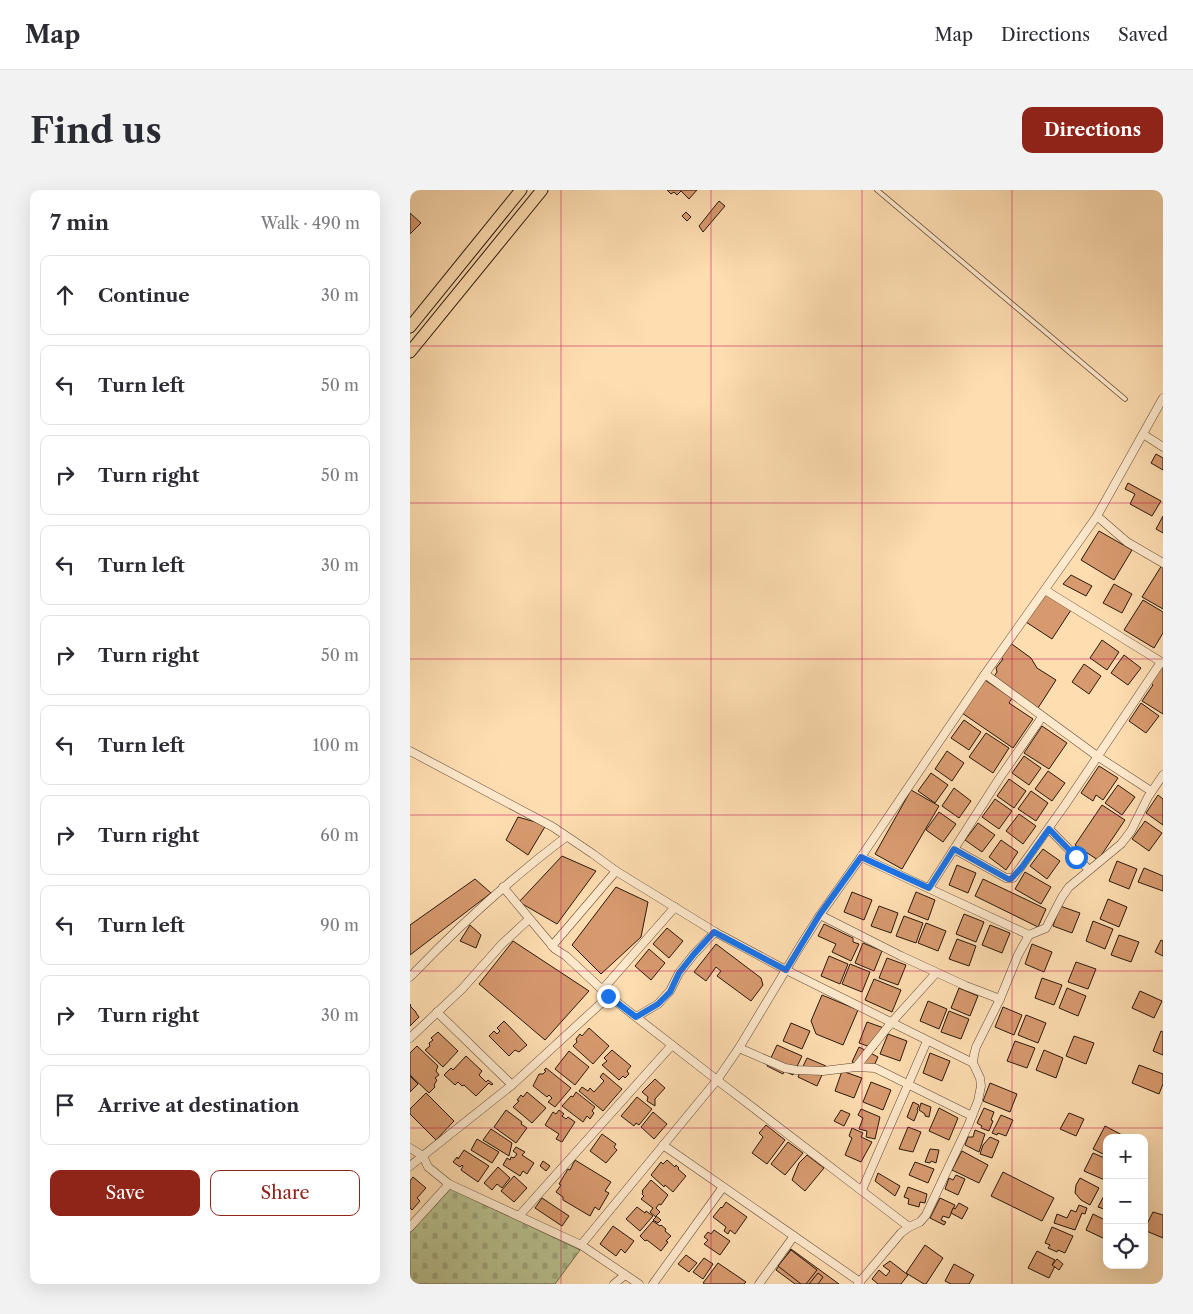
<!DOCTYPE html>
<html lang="en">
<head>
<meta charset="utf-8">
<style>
  :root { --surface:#fff; --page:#f2f2f3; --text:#2b2b33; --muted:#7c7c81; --line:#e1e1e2; --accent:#8f2418 }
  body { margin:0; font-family:"Libre Caslon Text",serif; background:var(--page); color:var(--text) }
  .controls { position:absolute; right:15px; bottom:15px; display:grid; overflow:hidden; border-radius:10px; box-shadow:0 5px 20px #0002 }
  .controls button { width:45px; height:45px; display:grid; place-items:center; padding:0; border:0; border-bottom:1px solid var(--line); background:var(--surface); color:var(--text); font:25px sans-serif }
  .stop { position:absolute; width:15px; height:15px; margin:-11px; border:4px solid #1a73e8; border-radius:50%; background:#fff }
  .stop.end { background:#1a73e8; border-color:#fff; box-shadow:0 1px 5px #0008 }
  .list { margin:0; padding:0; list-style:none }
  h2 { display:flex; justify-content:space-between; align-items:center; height:65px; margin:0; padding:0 20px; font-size:21px }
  h2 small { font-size:16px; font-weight:400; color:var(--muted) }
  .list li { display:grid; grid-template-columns:32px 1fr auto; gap:15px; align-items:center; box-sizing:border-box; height:80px; margin:0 10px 10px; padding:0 10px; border:1px solid var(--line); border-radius:10px }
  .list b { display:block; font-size:19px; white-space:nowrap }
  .list em { font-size:16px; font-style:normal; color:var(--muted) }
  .actions { display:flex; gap:10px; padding:15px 20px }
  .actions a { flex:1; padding:11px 0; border:1px solid var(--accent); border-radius:10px; text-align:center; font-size:18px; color:var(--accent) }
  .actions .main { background:var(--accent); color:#fff }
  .icon { flex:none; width:28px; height:28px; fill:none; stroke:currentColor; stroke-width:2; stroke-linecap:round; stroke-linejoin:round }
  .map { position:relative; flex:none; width:753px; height:1094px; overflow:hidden; border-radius:10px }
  header { display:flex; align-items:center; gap:30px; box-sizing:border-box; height:70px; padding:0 25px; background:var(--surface); border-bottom:1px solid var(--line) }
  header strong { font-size:24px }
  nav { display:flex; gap:28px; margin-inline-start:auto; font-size:18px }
  .intro { display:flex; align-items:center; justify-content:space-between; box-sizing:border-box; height:120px; padding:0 30px }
  h1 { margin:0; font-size:35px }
  .button { padding:12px 22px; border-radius:10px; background:var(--accent); color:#fff; font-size:18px; font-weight:700 }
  main { display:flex; gap:30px; padding:0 30px }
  aside { flex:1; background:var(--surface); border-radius:10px; box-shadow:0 5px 20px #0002 }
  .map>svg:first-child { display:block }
</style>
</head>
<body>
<header>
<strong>Map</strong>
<nav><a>Map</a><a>Directions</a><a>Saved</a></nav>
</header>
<div class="intro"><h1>Find us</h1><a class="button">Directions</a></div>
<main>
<aside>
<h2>7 min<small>Walk · 490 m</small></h2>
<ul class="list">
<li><svg class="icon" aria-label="ahead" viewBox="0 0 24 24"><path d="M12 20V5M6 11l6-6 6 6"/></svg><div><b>Continue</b></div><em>30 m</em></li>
<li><svg class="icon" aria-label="left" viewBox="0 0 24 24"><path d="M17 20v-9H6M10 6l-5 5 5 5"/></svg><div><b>Turn left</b></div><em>50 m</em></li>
<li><svg class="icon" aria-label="right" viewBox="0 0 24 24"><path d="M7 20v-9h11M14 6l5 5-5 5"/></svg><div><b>Turn right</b></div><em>50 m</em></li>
<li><svg class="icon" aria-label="left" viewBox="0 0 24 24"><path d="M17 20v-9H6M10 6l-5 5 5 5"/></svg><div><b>Turn left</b></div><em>30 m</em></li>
<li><svg class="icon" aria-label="right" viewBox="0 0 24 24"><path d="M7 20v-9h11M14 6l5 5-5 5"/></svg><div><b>Turn right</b></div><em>50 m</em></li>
<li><svg class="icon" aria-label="left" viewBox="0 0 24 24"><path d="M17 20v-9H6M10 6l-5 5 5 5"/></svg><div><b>Turn left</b></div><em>100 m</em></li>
<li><svg class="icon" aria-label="right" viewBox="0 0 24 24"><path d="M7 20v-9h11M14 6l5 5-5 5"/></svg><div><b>Turn right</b></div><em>60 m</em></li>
<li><svg class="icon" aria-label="left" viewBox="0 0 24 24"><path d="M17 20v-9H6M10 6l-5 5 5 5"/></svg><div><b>Turn left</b></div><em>90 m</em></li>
<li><svg class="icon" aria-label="right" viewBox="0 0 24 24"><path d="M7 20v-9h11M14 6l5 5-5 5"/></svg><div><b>Turn right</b></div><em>30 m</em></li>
<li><svg class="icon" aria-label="arrive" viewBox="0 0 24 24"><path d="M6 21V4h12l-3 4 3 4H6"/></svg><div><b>Arrive at destination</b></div></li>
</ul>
<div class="actions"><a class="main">Save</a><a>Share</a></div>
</aside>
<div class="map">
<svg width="753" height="1094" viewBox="0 0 753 1094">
  <defs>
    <pattern id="cemetery-stones" width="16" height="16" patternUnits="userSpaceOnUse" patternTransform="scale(1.25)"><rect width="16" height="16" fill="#b9c291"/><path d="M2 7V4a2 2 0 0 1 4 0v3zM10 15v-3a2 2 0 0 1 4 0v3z" fill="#9fa67c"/></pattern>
  </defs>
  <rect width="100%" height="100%" fill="#feddb1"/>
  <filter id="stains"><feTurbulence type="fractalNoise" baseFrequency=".004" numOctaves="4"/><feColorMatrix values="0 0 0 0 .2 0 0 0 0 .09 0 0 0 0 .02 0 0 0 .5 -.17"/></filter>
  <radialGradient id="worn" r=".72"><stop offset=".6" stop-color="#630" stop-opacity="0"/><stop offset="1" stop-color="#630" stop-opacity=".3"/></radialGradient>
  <path fill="url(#cemetery-stones)" stroke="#706d4f" d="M 41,998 L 170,1060 L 145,1094 L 0,1094 L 0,1043 Z"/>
  <g fill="#d79a6e" stroke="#28180d">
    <path d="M 257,0 L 287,0 L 279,9 L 271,1 L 267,5 L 264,2 L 261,4 Z"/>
    <path d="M 309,11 L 315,16 L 293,42 L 289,36 Z"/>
    <path d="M 276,22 L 281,27 L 277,31 L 272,26 Z"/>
    <path d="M 0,23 L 11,33 L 0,44 Z"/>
    <path d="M 746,264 L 753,268 L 753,280 L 741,273 Z"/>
    <path d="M 718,293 L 751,311 L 742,326 L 720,314 L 725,304 L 715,299 Z"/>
    <path d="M 753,326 L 753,343 L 746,339 Z"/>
    <path d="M 689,341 L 722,360 L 704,390 L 671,370 Z"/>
    <path d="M 752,375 L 753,376 L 753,419 L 732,407 Z"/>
    <path d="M 661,385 L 682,396 L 676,406 L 653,394 Z"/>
    <path d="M 704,394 L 722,404 L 712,423 L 693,413 Z"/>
    <path d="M 635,403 L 661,420 L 642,449 L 616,432 Z"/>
    <path d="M 733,410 L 753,422 L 753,443 L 744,458 L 714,440 Z"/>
    <path d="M 692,450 L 709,462 L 697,480 L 680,468 Z"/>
    <path d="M 599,452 L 621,468 L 627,478 L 646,490 L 628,518 L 583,488 L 587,482 L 586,478 L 593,469 L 589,465 Z"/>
    <path d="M 714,465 L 731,478 L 718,495 L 701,483 Z"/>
    <path d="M 674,474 L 691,486 L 679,504 L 662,492 Z"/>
    <path d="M 751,475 L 753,477 L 753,524 L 732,511 L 743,495 L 740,492 Z"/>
    <path d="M 575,490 L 602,508 L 599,513 L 623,529 L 603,558 L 552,523 Z"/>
    <path d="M 731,513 L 749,526 L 736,543 L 719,531 Z"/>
    <path d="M 554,530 L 571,542 L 559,560 L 541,548 Z"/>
    <path d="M 632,536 L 657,553 L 639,579 L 614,563 Z"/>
    <path d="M 576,543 L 599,558 L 583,583 L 559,567 Z"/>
    <path d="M 537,561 L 554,573 L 542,591 L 525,579 Z"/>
    <path d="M 614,566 L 631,578 L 619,595 L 602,583 Z"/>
    <path d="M 689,576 L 708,588 L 693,610 L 686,605 L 683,611 L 671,603 Z"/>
    <path d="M 638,581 L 655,593 L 642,611 L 625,599 Z"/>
    <path d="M 521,583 L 538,595 L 525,613 L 508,601 Z"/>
    <path d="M 599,589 L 616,601 L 604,618 L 587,606 Z"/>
    <path d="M 708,595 L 725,607 L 712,625 L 695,613 Z"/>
    <path d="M 544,598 L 561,611 L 549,628 L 532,616 Z"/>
    <path d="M 501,600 L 529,616 L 492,679 L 465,664 Z"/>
    <path d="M 621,601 L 638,613 L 626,631 L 608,619 Z"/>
    <path d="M 748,605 L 753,609 L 753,635 L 736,623 Z"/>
    <path d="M 585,609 L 602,621 L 589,639 L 572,627 Z"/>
    <path d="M 692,615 L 715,630 L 688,670 L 665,655 Z"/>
    <path d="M 529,622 L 546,634 L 533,652 L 516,640 Z"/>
    <path d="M 609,624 L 626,636 L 613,654 L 596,641 Z"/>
    <path d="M 108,627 L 136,635 L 118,665 L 96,650 Z"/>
    <path d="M 735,631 L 752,643 L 739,661 L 722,649 Z"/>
    <path d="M 568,633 L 585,645 L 572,662 L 555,650 Z"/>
    <path d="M 591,650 L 608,662 L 596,680 L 579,667 Z"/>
    <path d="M 633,659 L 650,671 L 637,689 L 620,676 Z"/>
    <path d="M 152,666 L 186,681 L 147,734 L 109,712 Z"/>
    <path d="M 707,671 L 727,679 L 719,699 L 699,691 Z"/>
    <path d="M 547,675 L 566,683 L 558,703 L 539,695 Z"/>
    <path d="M 734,678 L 753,686 L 753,701 L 728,692 Z"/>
    <path d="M 615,682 L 641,697 L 631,714 L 605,699 Z"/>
    <path d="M 65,689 L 81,703 L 0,765 L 0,735 Z"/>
    <path d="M 573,689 L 636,719 L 628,737 L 565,706 Z"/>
    <path d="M 206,697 L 238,712 L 231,747 L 191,784 L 162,755 Z"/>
    <path d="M 442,702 L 462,710 L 454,730 L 434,722 Z"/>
    <path d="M 506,702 L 525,710 L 518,730 L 498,722 Z"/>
    <path d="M 698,709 L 717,717 L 709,737 L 690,729 Z"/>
    <path d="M 469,716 L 488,723 L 481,743 L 461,736 Z"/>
    <path d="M 650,716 L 670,723 L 662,743 L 643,736 Z"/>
    <path d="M 554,724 L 574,732 L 566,752 L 546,744 Z"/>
    <path d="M 494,726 L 513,733 L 506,753 L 486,746 Z"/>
    <path d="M 683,731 L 703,739 L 695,759 L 676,751 Z"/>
    <path d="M 516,733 L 536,741 L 528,761 L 508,753 Z"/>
    <path d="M 414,734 L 443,748 L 443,752 L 449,754 L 441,771 L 422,762 L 426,754 L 408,746 Z"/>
    <path d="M 60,735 L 71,745 L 66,758 L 50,751 Z"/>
    <path d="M 580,735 L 600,743 L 592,763 L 572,755 Z"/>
    <path d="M 257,738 L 273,751 L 259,768 L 243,754 Z"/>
    <path d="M 709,745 L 729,752 L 721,772 L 701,765 Z"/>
    <path d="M 547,749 L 566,756 L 559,776 L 539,769 Z"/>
    <path d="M 751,750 L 753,751 L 753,766 L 745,762 Z"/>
    <path d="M 103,751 L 179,801 L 135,850 L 69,794 Z"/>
    <path d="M 453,753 L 472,761 L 464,781 L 445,773 Z"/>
    <path d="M 306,754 L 351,788 L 353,795 L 341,811 L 307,786 L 311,781 L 306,777 L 296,791 L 284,782 Z"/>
    <path d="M 622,754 L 642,762 L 634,782 L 615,774 Z"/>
    <path d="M 239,759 L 255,773 L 241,790 L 225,776 Z"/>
    <path d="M 419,766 L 438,774 L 430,794 L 411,786 Z"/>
    <path d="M 477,768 L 496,775 L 488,795 L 469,788 Z"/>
    <path d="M 666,772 L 686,779 L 678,799 L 658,792 Z"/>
    <path d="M 440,774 L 460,782 L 452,802 L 432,794 Z"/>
    <path d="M 632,788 L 652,795 L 644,815 L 625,808 Z"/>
    <path d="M 464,789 L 491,800 L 482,822 L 455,810 Z"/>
    <path d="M 549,798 L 568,806 L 560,826 L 541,818 Z"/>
    <path d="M 657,798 L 676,806 L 668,826 L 649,818 Z"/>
    <path d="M 730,801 L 752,811 L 744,828 L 722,818 Z"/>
    <path d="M 412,805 L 448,820 L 433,855 L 406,844 L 401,831 Z"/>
    <path d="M 518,811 L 537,819 L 529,839 L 510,831 Z"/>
    <path d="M 0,814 L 1,817 L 6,822 L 6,823 L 9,827 L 0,836 Z"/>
    <path d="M 593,817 L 612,825 L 604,845 L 585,837 Z"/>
    <path d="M 539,821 L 559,829 L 551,849 L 531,842 Z"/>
    <path d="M 616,825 L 636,833 L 628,853 L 608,845 Z"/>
    <path d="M 94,831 L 117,855 L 109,862 L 105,860 L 99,866 L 79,846 L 84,841 L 87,844 L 90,841 L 87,838 Z"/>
    <path d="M 457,832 L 474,838 L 466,859 L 449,853 Z"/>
    <path d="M 381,833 L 400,841 L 392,859 L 373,851 Z"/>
    <path d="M 179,838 L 199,856 L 183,874 L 163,856 L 167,852 L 166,849 L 170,844 L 172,846 Z"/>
    <path d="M 751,841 L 753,842 L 753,865 L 743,861 Z"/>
    <path d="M 28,842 L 48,861 L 33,877 L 15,860 L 20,856 L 19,853 L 23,850 L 21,848 Z"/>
    <path d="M 478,844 L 497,851 L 490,871 L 470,864 Z"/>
    <path d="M 664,846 L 684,853 L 676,874 L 656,866 Z"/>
    <path d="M 605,851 L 625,858 L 617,878 L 597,871 Z"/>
    <path d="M 367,855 L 392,866 L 383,885 L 374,881 L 373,884 L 357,876 Z"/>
    <path d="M 7,856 L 28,876 L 26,881 L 29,885 L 25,888 L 27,890 L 24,895 L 25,897 L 19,903 L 0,885 L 0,863 Z"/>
    <path d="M 449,857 L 468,867 L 461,882 L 442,872 Z"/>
    <path d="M 202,860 L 221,876 L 217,881 L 219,884 L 215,888 L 213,886 L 209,890 L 192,875 L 197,871 L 194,868 Z"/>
    <path d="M 634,860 L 653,868 L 646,888 L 626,880 Z"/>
    <path d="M 159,861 L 179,877 L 165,895 L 145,879 Z"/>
    <path d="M 520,863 L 540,871 L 532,891 L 513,883 Z"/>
    <path d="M 56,866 L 72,881 L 69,885 L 76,892 L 78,890 L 83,894 L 81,895 L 79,893 L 66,906 L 54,895 L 52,896 L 48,892 L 45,895 L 34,885 L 41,878 L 43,880 Z"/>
    <path d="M 397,868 L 416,876 L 407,896 L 388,887 Z"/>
    <path d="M 729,875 L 753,884 L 753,894 L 749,904 L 722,893 Z"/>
    <path d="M 136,878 L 161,898 L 145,917 L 138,912 L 142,908 L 139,905 L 137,907 L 123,896 L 129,884 L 133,884 L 136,881 L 134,880 Z"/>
    <path d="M 432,881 L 452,888 L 444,908 L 425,901 Z"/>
    <path d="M 193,883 L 212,899 L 193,921 L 169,901 L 172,897 L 178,901 L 180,898 L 184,902 L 194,891 L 190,887 Z"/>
    <path d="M 0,886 L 8,894 L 0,902 Z"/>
    <path d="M 245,889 L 255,898 L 245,909 L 245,916 L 237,911 L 238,907 L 232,902 Z"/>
    <path d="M 461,892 L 481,900 L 473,920 L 453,912 Z"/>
    <path d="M 580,893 L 607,904 L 600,922 L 573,911 Z"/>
    <path d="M 117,902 L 136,918 L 122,933 L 103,917 L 109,911 L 107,910 L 111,905 L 113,907 Z"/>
    <path d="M 166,902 L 185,917 L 182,921 L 184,923 L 180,929 L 177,926 L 173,932 L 152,916 L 161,906 L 163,907 Z"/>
    <path d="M 16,903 L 44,931 L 26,950 L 0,924 L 0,919 Z"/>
    <path d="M 227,907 L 242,919 L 229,935 L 226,933 L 224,936 L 211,926 Z"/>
    <path d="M 503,912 L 509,915 L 507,920 L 508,921 L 504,931 L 497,927 Z"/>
    <path d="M 511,913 L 521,917 L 519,927 L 515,926 L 515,924 L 509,920 Z"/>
    <path d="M 529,918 L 548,928 L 539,950 L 519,941 Z"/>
    <path d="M 574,918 L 584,922 L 581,930 L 583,931 L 579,941 L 571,938 L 572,936 L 567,933 Z"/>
    <path d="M 451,919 L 470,927 L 465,949 L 456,947 L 457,941 L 449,939 L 453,928 L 448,925 Z"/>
    <path d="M 96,920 L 112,932 L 111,934 L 117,938 L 106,953 L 84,937 Z"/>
    <path d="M 149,920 L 154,924 L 152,926 L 156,929 L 158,927 L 165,932 L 152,952 L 146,949 L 149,944 L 135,935 L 143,922 L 146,924 Z"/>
    <path d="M 431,920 L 440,924 L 434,936 L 424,931 Z"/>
    <path d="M 243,922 L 257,934 L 244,949 L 231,937 Z"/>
    <path d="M 659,923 L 674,929 L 666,946 L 650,939 Z"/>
    <path d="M 591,925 L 603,930 L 596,946 L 588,943 L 587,945 L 582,943 Z"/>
    <path d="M 356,935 L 375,950 L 357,974 L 342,963 L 353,947 L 349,943 Z"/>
    <path d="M 695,936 L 718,948 L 697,948 L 697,966 L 683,959 Z"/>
    <path d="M 498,937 L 511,942 L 503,962 L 489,959 Z"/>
    <path d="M 442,938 L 453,943 L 451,947 L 462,952 L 451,972 L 435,965 L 442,948 L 439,946 Z"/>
    <path d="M 81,939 L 102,953 L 99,966 L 73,950 Z"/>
    <path d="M 565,940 L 575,944 L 569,962 L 555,955 L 558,947 L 563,947 Z"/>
    <path d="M 192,944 L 206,954 L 204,957 L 207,960 L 196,973 L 180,961 Z"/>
    <path d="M 580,947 L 589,951 L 582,968 L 570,964 L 573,955 Z"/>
    <path d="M 67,949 L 89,962 L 82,973 L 61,960 Z"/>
    <path d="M 378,952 L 393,963 L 375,985 L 361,974 Z"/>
    <path d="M 106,957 L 115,962 L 112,965 L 124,973 L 117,984 L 113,981 L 110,986 L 93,975 L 97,968 L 100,970 L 101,967 L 104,968 L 107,964 L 103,961 Z"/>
    <path d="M 520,959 L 529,960 L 526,973 L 521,971 L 520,973 L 515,972 Z"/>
    <path d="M 54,960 L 79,976 L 68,992 L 51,980 L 53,976 L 52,975 L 50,977 L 43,972 L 47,967 L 48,969 Z"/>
    <path d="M 552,961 L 578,975 L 569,993 L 542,980 Z"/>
    <path d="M 683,963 L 697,969 L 697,991 L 674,981 Z"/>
    <path d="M 397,965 L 414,978 L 395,1001 L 382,990 L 389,973 Z"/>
    <path d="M 165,970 L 201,992 L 195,1001 L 199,1003 L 189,1020 L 185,1017 L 180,1026 L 153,1010 L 153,1007 L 146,1002 L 151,995 L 149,994 L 158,979 L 160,980 Z"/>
    <path d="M 257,970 L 265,977 L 266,975 L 269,978 L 268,979 L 276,986 L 263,1002 L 255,995 L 254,997 L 241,985 L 251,972 L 253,974 Z"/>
    <path d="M 133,971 L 140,976 L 136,981 L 130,976 Z"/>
    <path d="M 505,972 L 524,979 L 518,993 L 499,985 Z"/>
    <path d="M 88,977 L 100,988 L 92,998 L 87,994 L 82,1000 L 74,993 Z"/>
    <path d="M 593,982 L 644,1008 L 632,1031 L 581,1006 Z"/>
    <path d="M 468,983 L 490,996 L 485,1006 L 465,991 Z"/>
    <path d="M 546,985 L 555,989 L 548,1005 L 535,999 L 539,988 L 543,990 Z"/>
    <path d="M 104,986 L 117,998 L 104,1012 L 91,1001 Z"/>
    <path d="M 3,987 L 16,998 L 7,1008 L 10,1011 L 2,1020 L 0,1018 L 0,991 Z"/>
    <path d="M 670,988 L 689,998 L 680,1015 L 671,1010 L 665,1003 L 666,995 Z"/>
    <path d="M 241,990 L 258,1005 L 251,1015 L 249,1014 L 246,1018 L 250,1022 L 246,1026 L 251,1030 L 248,1033 L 243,1030 L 246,1027 L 240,1022 L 243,1018 L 231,1009 L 234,1006 L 232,1004 L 233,1002 L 232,1001 Z"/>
    <path d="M 498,997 L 517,1004 L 515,1013 L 510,1012 L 509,1017 L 498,1014 L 499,1009 L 494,1007 Z"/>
    <path d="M 697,1000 L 697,1020 L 688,1017 Z"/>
    <path d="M 132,1008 L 159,1026 L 152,1036 L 125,1018 Z"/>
    <path d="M 530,1008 L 545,1015 L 539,1028 L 533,1026 L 531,1030 L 536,1032 L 534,1035 L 520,1028 Z"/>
    <path d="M 316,1012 L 337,1027 L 325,1044 L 320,1040 L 318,1044 L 314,1041 L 316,1037 L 303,1027 L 311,1017 L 312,1018 Z"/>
    <path d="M 549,1013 L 558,1018 L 552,1029 L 541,1023 L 543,1018 L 545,1019 Z"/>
    <path d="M 669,1015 L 677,1018 L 675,1024 L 672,1023 L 665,1040 L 644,1033 L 647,1024 L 657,1028 L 661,1020 L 666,1022 Z"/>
    <path d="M 227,1017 L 235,1023 L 236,1021 L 243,1026 L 230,1041 L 216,1029 Z"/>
    <path d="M 743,1022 L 753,1025 L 753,1048 L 734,1040 Z"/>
    <path d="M 683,1024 L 697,1031 L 697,1050 L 676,1040 Z"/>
    <path d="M 243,1031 L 250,1036 L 251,1035 L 256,1039 L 255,1041 L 261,1046 L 256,1051 L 258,1052 L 251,1061 L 237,1050 L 235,1051 L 230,1046 Z"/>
    <path d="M 203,1036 L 224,1051 L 215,1063 L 211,1059 L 206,1066 L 190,1054 Z"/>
    <path d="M 642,1037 L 663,1046 L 655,1063 L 648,1060 L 647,1062 L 638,1058 L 640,1055 L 635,1053 Z"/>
    <path d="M 304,1040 L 320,1051 L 310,1065 L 294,1054 L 298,1050 L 294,1047 L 298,1042 L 301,1044 Z"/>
    <path d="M 515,1055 L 533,1068 L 516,1094 L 514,1094 L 496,1083 Z"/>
    <path d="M 381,1059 L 429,1094 L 385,1094 L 366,1080 Z"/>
    <path d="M 381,1060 L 407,1080 L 396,1094 L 391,1094 L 368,1076 Z"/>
    <path d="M 627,1061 L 645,1070 L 642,1075 L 645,1076 L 639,1088 L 618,1078 Z"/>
    <path d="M 276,1065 L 287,1073 L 279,1082 L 268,1074 Z"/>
    <path d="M 294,1068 L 303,1074 L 293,1089 L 283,1082 Z"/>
    <path d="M 647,1069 L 653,1074 L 649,1080 L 642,1075 Z"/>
    <path d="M 480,1071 L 498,1085 L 491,1094 L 468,1094 L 462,1089 L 469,1080 L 476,1086 L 480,1081 L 473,1076 Z"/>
    <path d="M 308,1073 L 336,1092 L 334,1094 L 295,1094 L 293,1093 Z"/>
    <path d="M 544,1074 L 564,1085 L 559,1094 L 541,1094 L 535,1091 Z"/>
    <path d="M 408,1083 L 413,1087 L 408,1094 L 399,1094 Z"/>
  </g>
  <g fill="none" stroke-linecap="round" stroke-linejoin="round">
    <g stroke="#5e4936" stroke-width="5.5">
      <path id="lane" d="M 467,0 L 715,209"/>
    </g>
    <g stroke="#5e4936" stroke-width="9">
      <g id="street">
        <path d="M 733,244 L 753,257"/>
        <path d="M 687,326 L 717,352 L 753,373"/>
        <path d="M 635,400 L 753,473"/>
        <path d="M 575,484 L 687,566 L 741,601"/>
        <path d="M 0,561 L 143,637 L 183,664 L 206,681 L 305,742 L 376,780 L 563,873"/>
        <path d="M 639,639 L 679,680"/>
        <path d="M 544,659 L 596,688 L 603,688 L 655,615 L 751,472"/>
        <path d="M 451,667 L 619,745"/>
        <path d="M 93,697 L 145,759 L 156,766 L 199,806 L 307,890 L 329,858 L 389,758 L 410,725 L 451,667 L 575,484 L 687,326 L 753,208"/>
        <path d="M 519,698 L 589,589 L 632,527"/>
        <path d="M 410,725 L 491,766 L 556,796 L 590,809 L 608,765 L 619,745 L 636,738 L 652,707 L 659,697 L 711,654 L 721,641 L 738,607 L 753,585"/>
        <path d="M 142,756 L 206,681"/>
        <path d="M 0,787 C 49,736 100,689 156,647"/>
        <path d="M 192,800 L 265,717"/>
        <path d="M 27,822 L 102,895"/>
        <path d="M 226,827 L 248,814 L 260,801 L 269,783 L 284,764 L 305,742"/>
        <path d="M 0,848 L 52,799 L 92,754 L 119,729"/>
        <path d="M 329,858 L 375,878 L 386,880 L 413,881 L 446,877 L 465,878 L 562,926"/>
        <path d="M 446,877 L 481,833 L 526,783"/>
        <path d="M 253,955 L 450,1092"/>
        <path d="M 0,958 L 13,966 L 18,977 L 39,994 L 171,1055 L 229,1094"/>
        <path d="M 0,976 L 102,895 L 199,806"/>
        <path d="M 452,1000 L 517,851"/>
        <path d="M 109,1026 L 262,855"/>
        <path d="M 0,1037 L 39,994"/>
        <path d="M 499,1037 L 510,1032 L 516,1025 L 558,936 L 568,911 L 571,896 L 570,888 L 563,873 L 564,865 L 566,857 L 590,809"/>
        <path d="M 171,1055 L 307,890 L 499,1037 L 491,1043 L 448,1094"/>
        <path d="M 204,1094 L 215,1085"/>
        <path d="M 243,1094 L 313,997"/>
        <path d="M 349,1094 L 384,1046"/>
      </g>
    </g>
    <g stroke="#28180d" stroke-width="13">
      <g id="primary">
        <path d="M 0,137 L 111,0"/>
        <path d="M 0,162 L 132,0"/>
      </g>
    </g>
    <use href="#lane" stroke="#fee9cc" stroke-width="4"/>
    <use href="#street" stroke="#fee9cc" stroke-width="8"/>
    <use href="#primary" stroke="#feddb1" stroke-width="11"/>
  </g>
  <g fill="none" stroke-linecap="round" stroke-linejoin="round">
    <path stroke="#1a73e8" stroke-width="6" d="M 198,806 L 226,827 L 248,814 L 260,802 L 269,783 L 284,764 L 304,742 L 376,780 L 410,724 L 451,667 L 519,698 L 544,659 L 598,689 L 601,689 L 612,677 L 639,639 L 666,667"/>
  </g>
  <path fill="none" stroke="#c2185b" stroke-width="1" stroke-opacity="0.55" d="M 151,0 L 151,1094M 301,0 L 301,1094M 452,0 L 452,1094M 602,0 L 602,1094M 0,156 L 753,156M 0,313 L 753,313M 0,469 L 753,469M 0,625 L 753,625M 0,781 L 753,781M 0,938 L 753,938"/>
  <rect width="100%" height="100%" filter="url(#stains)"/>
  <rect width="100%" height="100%" fill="url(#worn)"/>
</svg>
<div class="controls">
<button>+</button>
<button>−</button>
<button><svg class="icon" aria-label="locate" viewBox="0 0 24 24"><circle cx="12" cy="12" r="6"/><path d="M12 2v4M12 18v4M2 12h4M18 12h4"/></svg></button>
</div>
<div class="stop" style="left:666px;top:667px"></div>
<div class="stop end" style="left:198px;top:806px"></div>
</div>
</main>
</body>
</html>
